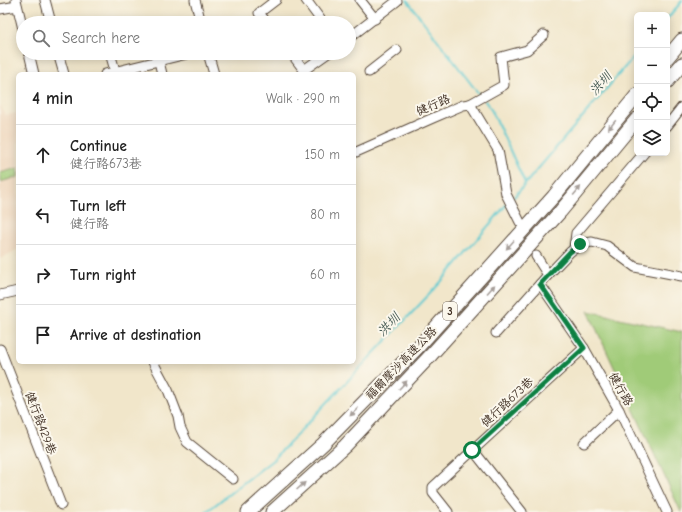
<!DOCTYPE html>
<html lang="en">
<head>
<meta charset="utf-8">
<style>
  :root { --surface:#fff; --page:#f2f2f2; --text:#222; --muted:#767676; --line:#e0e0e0 }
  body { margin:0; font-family:"Comic Neue","LXGW WenKai TC",sans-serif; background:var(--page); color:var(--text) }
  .controls { position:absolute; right:12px; top:12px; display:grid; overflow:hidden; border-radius:6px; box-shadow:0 2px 10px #0003 }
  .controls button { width:36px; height:36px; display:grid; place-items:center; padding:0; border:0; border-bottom:1px solid var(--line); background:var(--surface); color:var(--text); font:20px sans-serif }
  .stop { position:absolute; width:12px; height:12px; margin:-9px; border:3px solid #0b8043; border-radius:50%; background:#fff }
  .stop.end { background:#0b8043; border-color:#fff; box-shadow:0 1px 4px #0008 }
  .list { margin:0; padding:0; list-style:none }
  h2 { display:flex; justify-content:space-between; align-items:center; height:52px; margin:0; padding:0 16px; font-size:17px }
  h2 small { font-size:13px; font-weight:400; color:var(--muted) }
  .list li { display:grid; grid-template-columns:26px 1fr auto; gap:12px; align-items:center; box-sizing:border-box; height:60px; padding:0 16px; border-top:1px solid var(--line) }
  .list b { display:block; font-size:15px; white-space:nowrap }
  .list p { margin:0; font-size:13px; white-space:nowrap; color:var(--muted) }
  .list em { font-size:13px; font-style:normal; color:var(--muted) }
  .icon { flex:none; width:22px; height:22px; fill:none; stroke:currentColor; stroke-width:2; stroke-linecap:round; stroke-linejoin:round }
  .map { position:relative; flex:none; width:682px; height:512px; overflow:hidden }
  .search { position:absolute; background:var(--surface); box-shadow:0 2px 10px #0003; left:16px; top:16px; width:340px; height:44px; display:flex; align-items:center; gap:10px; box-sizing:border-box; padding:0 14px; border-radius:22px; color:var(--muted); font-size:15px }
  .panel { position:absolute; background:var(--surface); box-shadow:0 2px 10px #0003; left:16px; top:72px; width:340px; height:292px; border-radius:6px }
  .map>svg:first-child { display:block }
</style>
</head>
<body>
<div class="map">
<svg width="682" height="512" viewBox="0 0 682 512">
  <rect width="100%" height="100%" fill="#fbf7ec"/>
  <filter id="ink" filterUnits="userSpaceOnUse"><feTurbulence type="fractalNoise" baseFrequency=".025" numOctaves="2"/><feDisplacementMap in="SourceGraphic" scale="8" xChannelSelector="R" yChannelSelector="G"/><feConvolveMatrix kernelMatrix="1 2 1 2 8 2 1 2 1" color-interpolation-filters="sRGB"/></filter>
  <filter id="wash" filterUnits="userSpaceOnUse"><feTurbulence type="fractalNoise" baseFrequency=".012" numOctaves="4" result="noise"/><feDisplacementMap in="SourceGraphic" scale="16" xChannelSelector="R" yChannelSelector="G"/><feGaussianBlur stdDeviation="0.9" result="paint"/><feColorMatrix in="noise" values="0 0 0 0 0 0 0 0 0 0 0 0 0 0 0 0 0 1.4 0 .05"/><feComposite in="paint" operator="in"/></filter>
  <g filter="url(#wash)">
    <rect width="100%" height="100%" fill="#f1e6ca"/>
    <path fill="#eed6bb" d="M 0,105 L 5,115 L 18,113 L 18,249 L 0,259 Z"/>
    <g fill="#a0cb78" stroke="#6e7a4b">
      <path d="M 18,168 L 18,177 L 0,182 L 0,173 Z"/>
      <path d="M 588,311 L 682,332 L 682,512 L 681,512 Z"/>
    </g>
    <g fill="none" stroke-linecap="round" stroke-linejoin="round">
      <g stroke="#5dcad1" stroke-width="2">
        <path d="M 407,0 L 478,93"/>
        <path d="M 667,19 L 682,1"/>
        <path d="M 485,101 L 492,111 L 525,183"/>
        <path d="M 514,197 L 637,53"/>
        <path d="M 206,512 L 274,459 L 440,283 L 506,205"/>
      </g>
    </g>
  </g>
  <g filter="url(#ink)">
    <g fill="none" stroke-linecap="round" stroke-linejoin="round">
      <g stroke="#564638" stroke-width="11">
        <g id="minor">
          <path d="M 16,0 L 23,29"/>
          <path d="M 45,0 L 51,23"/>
          <path d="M 195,0 L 201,23"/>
          <path d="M 306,0 L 323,23"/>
          <path d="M 360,0 L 375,19"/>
          <path d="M 0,9 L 17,6"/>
          <path d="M 182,23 L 200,19"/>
          <path d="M 267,23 L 259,13 L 276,0"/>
          <path d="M 349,38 L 397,1"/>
          <path d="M 29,53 L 34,74"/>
          <path d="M 58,53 L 64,74"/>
          <path d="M 110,53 L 116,74"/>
          <path d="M 157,53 L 162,74"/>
          <path d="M 208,53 L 214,74"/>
          <path d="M 291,53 L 304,70 L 328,53"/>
          <path d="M 369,72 L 397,50"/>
          <path d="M 105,74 L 191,53"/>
          <path d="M 470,104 L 504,85 L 501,57 L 527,50 L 544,35"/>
          <path d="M 667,126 L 682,107"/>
          <path d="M 354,153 L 433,118 L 463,105 L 470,104 L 498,150 L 506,194 L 520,222"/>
          <path d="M 574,249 L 576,233 L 644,153"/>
          <path d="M 548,275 L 570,252 L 580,244 L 592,242 L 607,246 L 635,267 L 682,276"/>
          <path d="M 540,284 L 584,348 L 619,410 L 667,512"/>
          <path d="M 0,295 L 18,291"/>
          <path d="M 496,333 L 548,275 L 536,256"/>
          <path d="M 0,349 L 61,505"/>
          <path d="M 153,362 L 168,390 L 178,416 L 180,427 L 187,442 L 233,479"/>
          <path d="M 584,443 L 619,410"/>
          <path d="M 473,450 L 522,512"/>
          <path d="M 448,512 L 433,493 L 433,487 L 584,348"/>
        </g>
      </g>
      <g stroke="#564638" stroke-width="15">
        <g id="highway">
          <path d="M 667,58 L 682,40"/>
          <path d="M 667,82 L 682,64"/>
          <path d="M 248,512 L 323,444 L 418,347 L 554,196 L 637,95"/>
          <path d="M 272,512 L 345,446 L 431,355 L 560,212 L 637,119"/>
        </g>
      </g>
      <use href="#minor" stroke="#fff" stroke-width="9"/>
      <use href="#highway" stroke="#fff" stroke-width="13"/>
    </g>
    <defs><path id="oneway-solid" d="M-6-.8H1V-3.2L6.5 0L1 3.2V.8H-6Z"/></defs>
    <g fill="#a79f9a">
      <use href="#oneway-solid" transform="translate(612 125) rotate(129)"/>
      <use href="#oneway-solid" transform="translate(577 191) rotate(-50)"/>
      <use href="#oneway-solid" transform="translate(510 245) rotate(132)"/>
      <use href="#oneway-solid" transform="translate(491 289) rotate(-48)"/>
      <use href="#oneway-solid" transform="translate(403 385) rotate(-46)"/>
      <use href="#oneway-solid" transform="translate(354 412) rotate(135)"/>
      <use href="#oneway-solid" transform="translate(301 486) rotate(-42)"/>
    </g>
  </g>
  <g fill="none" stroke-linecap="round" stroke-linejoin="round" filter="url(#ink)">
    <path stroke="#0b8043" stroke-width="5" d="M 472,450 L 584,348 L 540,284 L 570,252 L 580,244"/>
  </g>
  <g text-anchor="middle" stroke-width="4" stroke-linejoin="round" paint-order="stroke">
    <rect fill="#fbf7ec" stroke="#75685c" stroke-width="1" x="443" y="302" width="14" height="18" rx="3"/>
    <g font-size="11" font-weight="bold" fill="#3b2a1e">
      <text x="450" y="315">3</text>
    </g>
    <g font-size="12" fill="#3b2a1e" stroke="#fbf7ec">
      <text transform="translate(433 105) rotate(-23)" y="4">健行路</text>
      <text transform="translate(401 363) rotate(-46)" y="4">福爾摩沙高速公路</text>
      <text transform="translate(621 389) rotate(61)" y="4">健行路</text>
      <text transform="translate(507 402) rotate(-43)" y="4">健行路673巷</text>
      <text transform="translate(41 423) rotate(69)" y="4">健行路429巷</text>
    </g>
    <g font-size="13" font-style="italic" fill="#455a54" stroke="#fbf7ec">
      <text transform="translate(600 83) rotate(-49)" y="5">洪圳</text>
      <text transform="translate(388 324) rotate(-47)" y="5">洪圳</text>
    </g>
  </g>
</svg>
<div class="controls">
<button>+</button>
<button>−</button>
<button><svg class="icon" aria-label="locate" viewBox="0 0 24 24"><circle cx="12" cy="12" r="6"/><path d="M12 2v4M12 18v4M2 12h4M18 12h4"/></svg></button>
<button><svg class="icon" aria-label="layers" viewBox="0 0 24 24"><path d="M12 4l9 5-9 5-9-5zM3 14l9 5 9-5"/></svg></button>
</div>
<div class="stop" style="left:472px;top:450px"></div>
<div class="stop end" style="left:580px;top:244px"></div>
<div class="search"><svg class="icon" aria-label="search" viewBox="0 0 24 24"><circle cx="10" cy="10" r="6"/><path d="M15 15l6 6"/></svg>Search here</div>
<section class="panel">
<h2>4 min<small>Walk · 290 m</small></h2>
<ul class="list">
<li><svg class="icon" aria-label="ahead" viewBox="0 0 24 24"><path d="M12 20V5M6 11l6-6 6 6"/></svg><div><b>Continue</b><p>健行路673巷</p></div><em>150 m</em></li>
<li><svg class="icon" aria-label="left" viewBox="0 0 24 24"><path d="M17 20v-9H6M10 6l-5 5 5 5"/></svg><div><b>Turn left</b><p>健行路</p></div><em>80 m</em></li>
<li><svg class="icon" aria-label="right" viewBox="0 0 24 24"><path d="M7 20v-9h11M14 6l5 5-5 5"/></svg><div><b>Turn right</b></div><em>60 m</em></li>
<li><svg class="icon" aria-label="arrive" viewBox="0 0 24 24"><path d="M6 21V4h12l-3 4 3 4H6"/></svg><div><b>Arrive at destination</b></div></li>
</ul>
</section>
</div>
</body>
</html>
